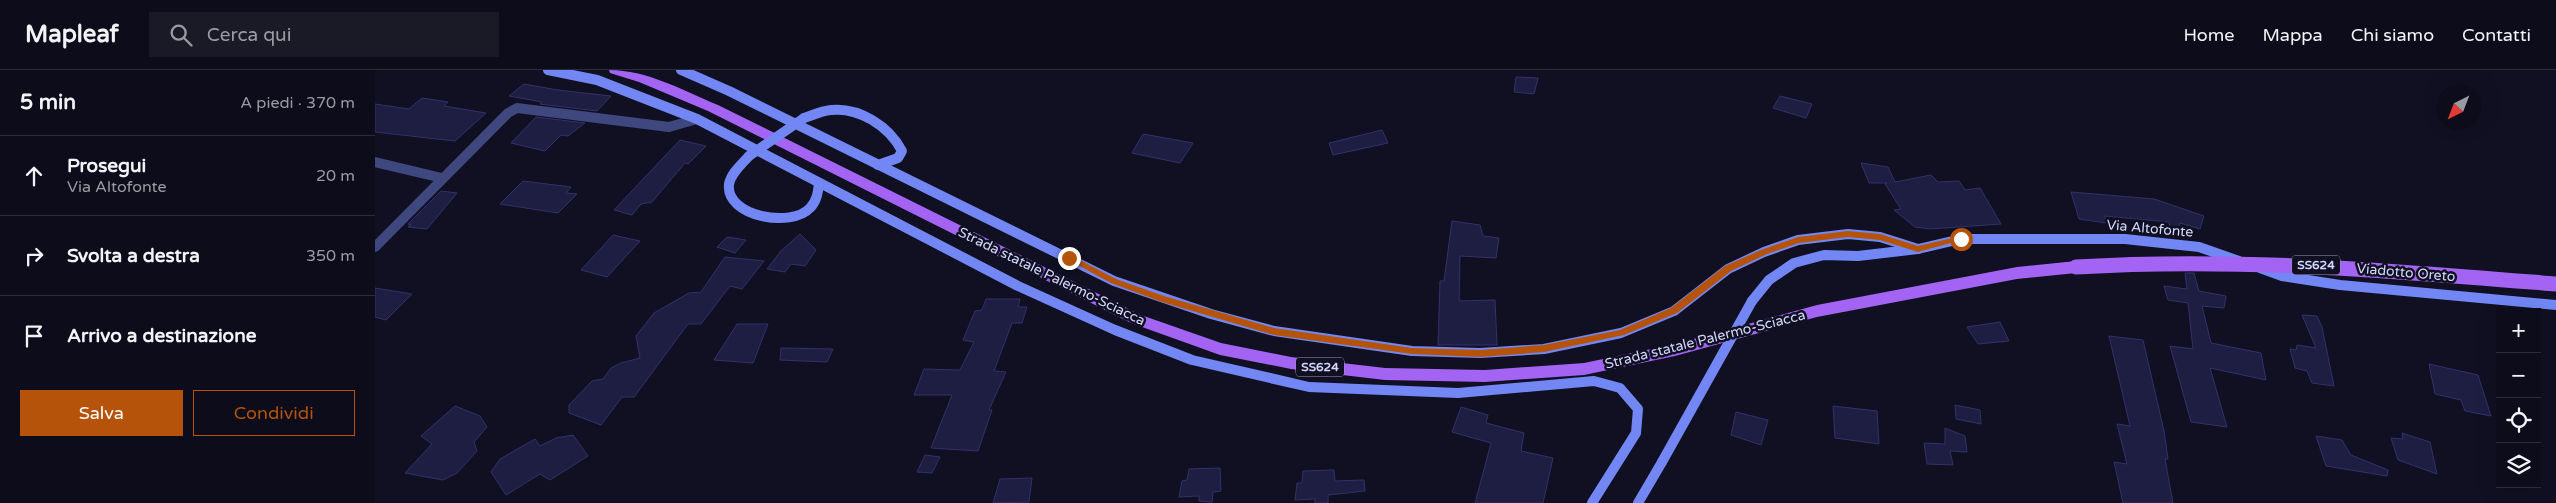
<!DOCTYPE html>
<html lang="it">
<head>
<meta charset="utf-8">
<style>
  :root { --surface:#0c0c1a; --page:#1a1a27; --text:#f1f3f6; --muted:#9a9ba2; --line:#2c2c39; --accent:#b45309 }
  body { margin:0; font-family:"Varela Round",sans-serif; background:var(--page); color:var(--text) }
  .controls { position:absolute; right:15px; bottom:15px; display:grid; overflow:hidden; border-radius:0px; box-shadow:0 5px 20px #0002 }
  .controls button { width:45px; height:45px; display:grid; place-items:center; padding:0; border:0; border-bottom:1px solid var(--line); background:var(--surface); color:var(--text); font:25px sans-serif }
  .compass { position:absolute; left:2061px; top:15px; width:45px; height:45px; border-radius:50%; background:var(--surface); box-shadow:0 5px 20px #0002; rotate:222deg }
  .stop { position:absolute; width:15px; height:15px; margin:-11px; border:4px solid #b45309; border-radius:50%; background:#fff }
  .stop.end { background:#b45309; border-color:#fff; box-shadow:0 1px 5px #0008 }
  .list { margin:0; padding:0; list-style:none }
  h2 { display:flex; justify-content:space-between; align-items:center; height:65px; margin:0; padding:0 20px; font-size:21px }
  h2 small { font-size:16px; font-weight:400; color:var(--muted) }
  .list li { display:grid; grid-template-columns:32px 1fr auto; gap:15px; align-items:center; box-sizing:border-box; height:80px; padding:0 20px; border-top:1px solid var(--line) }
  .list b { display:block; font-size:19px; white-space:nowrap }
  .list p { margin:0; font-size:16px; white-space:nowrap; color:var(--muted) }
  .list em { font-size:16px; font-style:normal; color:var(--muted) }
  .actions { display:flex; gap:10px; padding:15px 20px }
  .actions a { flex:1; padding:11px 0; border:1px solid var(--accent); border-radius:0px; text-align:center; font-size:18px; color:var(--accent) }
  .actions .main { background:var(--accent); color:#fff }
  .icon { flex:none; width:28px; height:28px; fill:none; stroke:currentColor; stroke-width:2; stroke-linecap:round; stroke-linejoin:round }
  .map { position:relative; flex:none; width:2181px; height:433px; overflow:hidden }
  header { display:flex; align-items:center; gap:30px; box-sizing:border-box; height:70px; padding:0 25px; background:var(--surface); border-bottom:1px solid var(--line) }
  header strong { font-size:24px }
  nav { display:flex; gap:28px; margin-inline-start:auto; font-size:18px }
  .search { width:350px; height:45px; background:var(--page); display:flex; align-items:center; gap:12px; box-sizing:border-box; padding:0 18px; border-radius:0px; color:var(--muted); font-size:19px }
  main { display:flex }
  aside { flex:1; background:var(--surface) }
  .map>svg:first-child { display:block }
</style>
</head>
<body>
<header>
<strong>Mapleaf</strong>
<div class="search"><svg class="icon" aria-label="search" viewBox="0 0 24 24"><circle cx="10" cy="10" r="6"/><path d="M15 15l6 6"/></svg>Cerca qui</div>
<nav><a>Home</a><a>Mappa</a><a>Chi siamo</a><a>Contatti</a></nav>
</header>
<main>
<aside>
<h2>5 min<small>A piedi · 370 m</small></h2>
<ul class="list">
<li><svg class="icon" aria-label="ahead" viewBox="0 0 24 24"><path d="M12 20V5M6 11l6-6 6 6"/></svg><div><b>Prosegui</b><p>Via Altofonte</p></div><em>20 m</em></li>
<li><svg class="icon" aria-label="right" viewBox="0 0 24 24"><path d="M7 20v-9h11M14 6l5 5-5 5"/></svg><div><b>Svolta a destra</b></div><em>350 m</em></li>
<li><svg class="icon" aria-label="arrive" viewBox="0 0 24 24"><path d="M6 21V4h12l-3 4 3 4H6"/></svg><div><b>Arrivo a destinazione</b></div></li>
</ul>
<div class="actions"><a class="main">Salva</a><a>Condividi</a></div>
</aside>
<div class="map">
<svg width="2181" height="433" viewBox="0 0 2181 433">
  <rect width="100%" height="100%" fill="#101022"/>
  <g fill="#1e1d42" stroke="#32316c">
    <path d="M 1141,7 L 1163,8 L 1159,24 L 1139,22 Z"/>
    <path d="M 149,14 L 183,20 L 236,26 L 222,41 L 165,34 L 167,32 L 134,26 Z"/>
    <path d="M 1405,26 L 1437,34 L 1431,48 L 1398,38 Z"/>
    <path d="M 47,28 L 73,32 L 69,36 L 111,43 L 80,71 L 0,62 L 0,34 L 34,39 Z"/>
    <path d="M 161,47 L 210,53 L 193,66 L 186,65 L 170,81 L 136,73 Z"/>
    <path d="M 1007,60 L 1013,73 L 958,85 L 954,73 Z"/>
    <path d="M 768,64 L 818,73 L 805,93 L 757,83 Z"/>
    <path d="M 305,70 L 331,76 L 313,94 L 310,93 L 277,132 L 266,134 L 257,145 L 239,140 Z"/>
    <path d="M 1486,93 L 1513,97 L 1520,112 L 1556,105 L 1563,112 L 1584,111 L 1590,120 L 1605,118 L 1626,154 L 1555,159 L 1540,157 L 1519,140 L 1526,139 L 1510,114 L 1512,113 L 1494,113 Z"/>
    <path d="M 148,111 L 196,117 L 191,123 L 202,124 L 183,143 L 125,134 Z"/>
    <path d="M 66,121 L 82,123 L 52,159 L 33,157 L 36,155 L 33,154 Z"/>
    <path d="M 1696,122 L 1779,129 L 1829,146 L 1825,159 L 1805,153 L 1800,167 L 1797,167 L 1794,152 L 1730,146 L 1731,153 L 1704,149 Z"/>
    <path d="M 1077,151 L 1105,155 L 1108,166 L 1124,168 L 1121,188 L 1085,186 L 1084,231 L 1120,230 L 1122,275 L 1063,275 L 1065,211 L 1069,211 Z"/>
    <path d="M 425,164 L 441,180 L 430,196 L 416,194 L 410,202 L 392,199 L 406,181 Z"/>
    <path d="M 238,165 L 265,171 L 232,207 L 206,200 Z"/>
    <path d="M 352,167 L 371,170 L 360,183 L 342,177 Z"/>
    <path d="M 350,187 L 389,191 L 367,219 L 355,216 L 326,254 L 313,254 L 259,327 L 247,327 L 226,355 L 194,343 L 194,335 L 217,311 L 228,309 L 236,298 L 246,293 L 265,288 L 261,266 L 279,243 L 314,223 L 326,222 Z"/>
    <path d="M 1810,203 L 1819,203 L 1824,221 L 1851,226 L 1849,238 L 1827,236 L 1836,273 L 1886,283 L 1891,310 L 1835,298 L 1852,357 L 1816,352 L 1795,276 L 1818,279 L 1813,233 L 1793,230 L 1789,216 L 1812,219 Z"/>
    <path d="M 0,218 L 37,224 L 11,250 L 0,247 Z"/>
    <path d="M 611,229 L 645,229 L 643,237 L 652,237 L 647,253 L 637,253 L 619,301 L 631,302 L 614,340 L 617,340 L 603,381 L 556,378 L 577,325 L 539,325 L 549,299 L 585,300 L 599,272 L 588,270 L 600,241 L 607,240 Z"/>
    <path d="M 1927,245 L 1942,246 L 1947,257 L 1959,316 L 1937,313 L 1932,301 L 1920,298 L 1915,279 L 1921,280 L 1922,275 L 1941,278 Z"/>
    <path d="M 1625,252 L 1634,271 L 1603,274 L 1592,257 Z"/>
    <path d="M 362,254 L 393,254 L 378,293 L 339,290 Z"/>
    <path d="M 1734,266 L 1768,270 L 1789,361 L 1793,389 L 1790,389 L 1798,433 L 1748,433 L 1739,392 L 1752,394 L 1742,354 L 1755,356 Z"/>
    <path d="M 406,278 L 458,279 L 452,292 L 405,290 Z"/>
    <path d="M 2054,294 L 2103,305 L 2116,346 L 2090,341 L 2086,330 L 2060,324 Z"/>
    <path d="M 1580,335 L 1605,340 L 1606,354 L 1581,349 Z"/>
    <path d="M 80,336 L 105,346 L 112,357 L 99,372 L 102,381 L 82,403 L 68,410 L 30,403 L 57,374 L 46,366 Z"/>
    <path d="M 1458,336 L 1502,341 L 1504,374 L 1460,368 Z"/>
    <path d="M 1086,337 L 1113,345 L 1111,353 L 1149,363 L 1146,381 L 1178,388 L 1168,433 L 1100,433 L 1116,373 L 1077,362 Z"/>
    <path d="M 1361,342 L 1393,350 L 1386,375 L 1356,365 Z"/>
    <path d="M 1570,358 L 1590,366 L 1592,382 L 1575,381 L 1578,395 L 1552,394 L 1549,373 L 1570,374 Z"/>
    <path d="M 2027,363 L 2055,372 L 2062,404 L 2023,390 L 2016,368 L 2028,369 Z"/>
    <path d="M 198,365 L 213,386 L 175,410 L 165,404 L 131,425 L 116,402 L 125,389 L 160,369 L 165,376 L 181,368 Z"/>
    <path d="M 1941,366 L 1967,370 L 1976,385 L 2013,400 L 2012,406 L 1951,396 Z"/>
    <path d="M 550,385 L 565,387 L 557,403 L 542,402 Z"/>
    <path d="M 845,398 L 846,421 L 838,422 L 837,432 L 824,431 L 824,426 L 804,427 L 807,411 L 812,410 L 814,399 Z"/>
    <path d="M 959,400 L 960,411 L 989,410 L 990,421 L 953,425 L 953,433 L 940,433 L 940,429 L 920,430 L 922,413 L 927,413 L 928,401 Z"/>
    <path d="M 657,408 L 654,432 L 618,433 L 625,409 Z"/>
  </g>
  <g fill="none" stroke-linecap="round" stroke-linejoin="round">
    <g stroke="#3e477e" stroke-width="10">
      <path d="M 0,92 L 67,108"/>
      <path d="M 0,177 L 133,43 L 142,38 L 294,57 L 322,49"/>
    </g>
    <g stroke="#7287f4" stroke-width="10">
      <path d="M 173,0 L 222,10 L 322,49 L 643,216 L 740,260 L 817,290 L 934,317 L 1083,323 L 1219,311 L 1245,318 L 1263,339 L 1261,363 L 1217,433"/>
      <path d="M 306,0 L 354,21 L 739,211 L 836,244 L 899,261 L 1037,281 L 1105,283 L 1169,279 L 1246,263 L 1299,241 L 1353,199 L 1389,182 L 1423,170 L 1473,164 L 1505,167 L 1543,179"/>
      <path d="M 429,48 C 438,45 446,41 456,40 C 484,37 514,56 527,81 L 523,88 L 503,95"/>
      <path d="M 374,86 C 367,94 356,103 354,114 C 350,147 417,158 435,138 C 442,131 443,122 444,113"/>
      <path d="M 1885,198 L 1907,206 L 1965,215 L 2181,235"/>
      <path d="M 1377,231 L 1394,210 L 1419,193 L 1449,185 L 1483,186 L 1543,179 L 1586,169 L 1750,169 L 1824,177 L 1864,191"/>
      <path d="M 1263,433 L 1287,392"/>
    </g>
    <path fill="#a363f3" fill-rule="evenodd" d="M 234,0 C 272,0 307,20 343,35 L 766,245 L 846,273 L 916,287 L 1010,298 L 1110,300 L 1209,293 L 1300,274 L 1442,235 L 1642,197 L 1701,191 L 1706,193 L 1708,197 L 1706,201 L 1701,203 L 1642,209 L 1442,247 L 1300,286 L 1209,305 L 1110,312 L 1010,310 L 916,299 L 845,285 L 756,253 L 333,41 L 264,12 L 235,3 Z"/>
    <g stroke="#7287f4" stroke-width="10">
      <path d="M 374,86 L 429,48"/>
      <path d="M 1287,392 L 1377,231"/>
    </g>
    <path stroke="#a363f3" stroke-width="15" d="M 1701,197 C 1862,187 2021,201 2181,214"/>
  </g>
  <path fill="#b45309" d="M 1473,161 L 1505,164 L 1543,176 L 1586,166 L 1590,169 L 1543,182 L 1505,170 L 1473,167 L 1424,173 L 1392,184 L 1356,201 L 1302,243 L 1249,265 L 1169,282 L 1105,287 L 1037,284 L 899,265 L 787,232 L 736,213 L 690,188 L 697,186 L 741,209 L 789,226 L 899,258 L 1037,278 L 1105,280 L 1169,275 L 1245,260 L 1296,238 L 1350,196 L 1386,180 L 1423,167 Z"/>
  <g text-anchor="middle" stroke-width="5" stroke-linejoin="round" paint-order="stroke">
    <g fill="#101022" stroke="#999bbb" stroke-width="1">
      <rect x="1917" y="185.5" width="48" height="19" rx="4"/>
      <rect x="921" y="287.5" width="48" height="19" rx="4"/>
    </g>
    <g font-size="12" font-weight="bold" fill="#d4d7fc">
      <text x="1941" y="199">SS624</text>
      <text x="945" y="301">SS624</text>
    </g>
    <g font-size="14" fill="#d4d7fc" stroke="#101022">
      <text transform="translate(1775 158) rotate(5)" y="5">Via Altofonte</text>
      <text transform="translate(2031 202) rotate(5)" y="5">Viadotto Oreto</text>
      <text transform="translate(677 206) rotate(26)" y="5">Strada statale Palermo-Sciacca</text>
      <text transform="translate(1330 269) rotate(-14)" y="5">Strada statale Palermo-Sciacca</text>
    </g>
  </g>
</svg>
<div class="controls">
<button>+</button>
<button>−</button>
<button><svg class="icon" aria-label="locate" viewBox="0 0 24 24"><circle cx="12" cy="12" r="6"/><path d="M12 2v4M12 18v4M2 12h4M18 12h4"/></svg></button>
<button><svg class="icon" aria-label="layers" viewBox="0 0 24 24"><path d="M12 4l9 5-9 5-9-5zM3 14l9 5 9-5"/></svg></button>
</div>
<svg class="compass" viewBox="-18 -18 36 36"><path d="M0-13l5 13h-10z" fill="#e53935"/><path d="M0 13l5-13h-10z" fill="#9a9ba2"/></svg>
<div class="stop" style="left:1586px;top:169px"></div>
<div class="stop end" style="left:694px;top:188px"></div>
</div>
</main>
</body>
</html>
